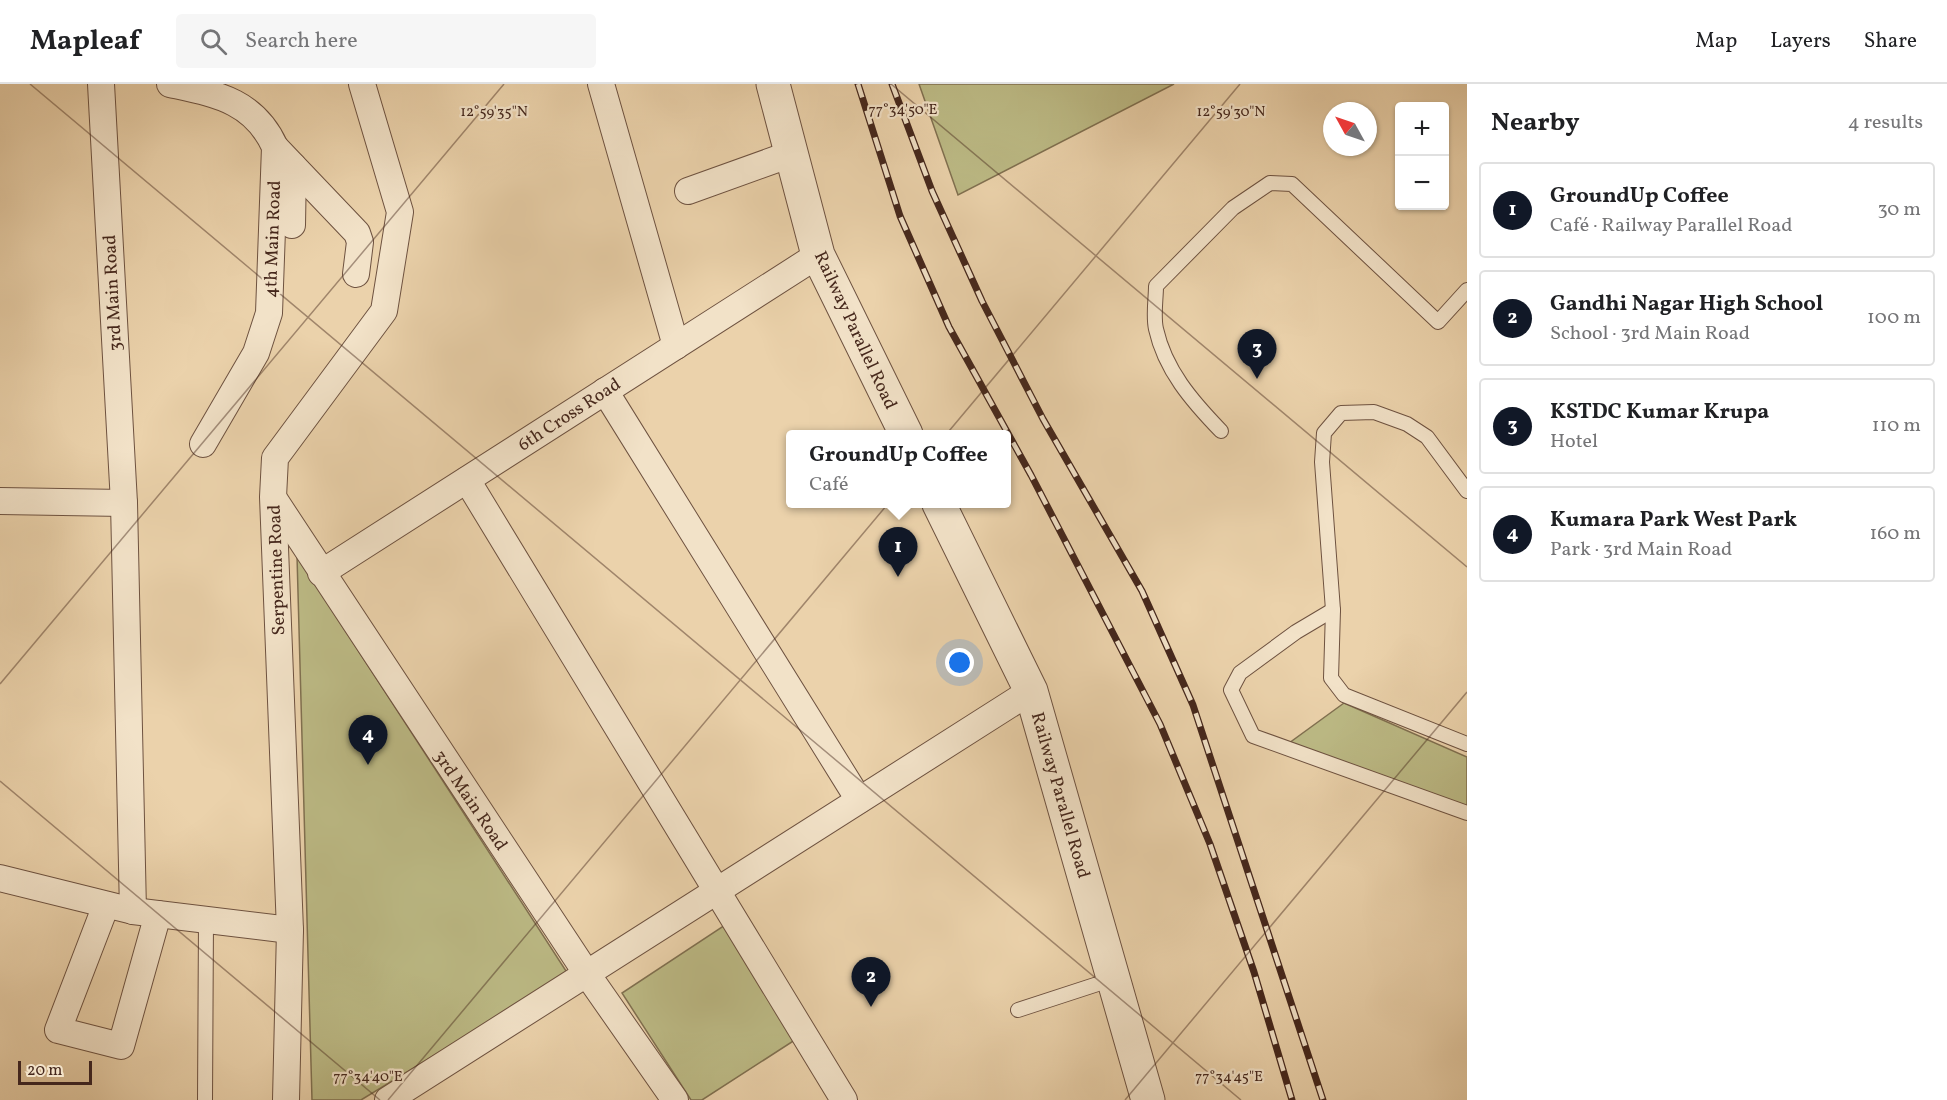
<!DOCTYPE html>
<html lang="en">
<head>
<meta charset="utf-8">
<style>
  :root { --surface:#fff; --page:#f6f6f6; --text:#202124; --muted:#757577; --line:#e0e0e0; --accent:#111827 }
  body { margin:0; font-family:Vollkorn,serif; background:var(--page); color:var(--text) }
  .controls { position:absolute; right:18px; top:18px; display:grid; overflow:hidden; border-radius:6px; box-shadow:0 2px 4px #0004 }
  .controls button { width:54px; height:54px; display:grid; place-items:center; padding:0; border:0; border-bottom:2px solid var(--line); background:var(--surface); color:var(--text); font:30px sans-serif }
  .compass { position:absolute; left:1323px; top:18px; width:54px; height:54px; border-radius:50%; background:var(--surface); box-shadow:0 2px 4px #0004; rotate:310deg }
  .scale { position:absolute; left:18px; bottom:15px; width:74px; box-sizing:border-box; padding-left:6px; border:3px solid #45271c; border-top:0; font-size:16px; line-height:21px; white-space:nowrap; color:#45271c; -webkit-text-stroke:4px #f2e2c8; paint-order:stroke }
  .you { position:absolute; left:960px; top:579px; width:21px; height:21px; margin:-15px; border:4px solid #fff; border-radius:50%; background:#1a73e8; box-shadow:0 0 0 9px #1a73e833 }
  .badge { display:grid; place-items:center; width:39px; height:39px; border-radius:50%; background:var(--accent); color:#fff; font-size:20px; font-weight:700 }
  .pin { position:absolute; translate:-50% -50px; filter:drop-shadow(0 2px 3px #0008) }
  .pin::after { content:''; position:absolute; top:32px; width:21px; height:18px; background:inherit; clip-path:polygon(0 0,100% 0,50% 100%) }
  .popup { position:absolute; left:786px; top:346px; width:225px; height:78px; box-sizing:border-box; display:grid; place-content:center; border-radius:6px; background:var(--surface); filter:drop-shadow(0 2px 4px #0005); font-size:20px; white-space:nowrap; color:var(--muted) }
  .popup b { font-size:22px; color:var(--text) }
  .popup::after { content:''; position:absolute; left:50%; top:100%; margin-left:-12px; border:12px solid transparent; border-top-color:var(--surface) }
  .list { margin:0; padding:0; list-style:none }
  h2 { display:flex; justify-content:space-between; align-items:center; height:78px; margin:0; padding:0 24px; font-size:26px }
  h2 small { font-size:20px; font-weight:400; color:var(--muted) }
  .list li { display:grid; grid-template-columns:39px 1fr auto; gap:18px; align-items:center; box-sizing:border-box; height:96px; margin:0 12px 12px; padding:0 12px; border:2px solid var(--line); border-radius:6px }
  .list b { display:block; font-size:22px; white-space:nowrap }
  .list p { margin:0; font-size:20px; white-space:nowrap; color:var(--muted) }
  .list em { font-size:20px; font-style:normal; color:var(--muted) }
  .icon { flex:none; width:33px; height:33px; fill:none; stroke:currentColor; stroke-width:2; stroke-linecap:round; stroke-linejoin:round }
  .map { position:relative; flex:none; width:1467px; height:1016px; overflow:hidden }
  header { display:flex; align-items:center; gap:36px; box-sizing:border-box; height:84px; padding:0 30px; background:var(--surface); border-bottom:2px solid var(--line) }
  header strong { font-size:28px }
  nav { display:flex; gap:33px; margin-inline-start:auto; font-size:21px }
  .search { width:420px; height:54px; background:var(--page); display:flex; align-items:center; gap:15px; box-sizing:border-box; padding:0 21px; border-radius:6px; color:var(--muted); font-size:22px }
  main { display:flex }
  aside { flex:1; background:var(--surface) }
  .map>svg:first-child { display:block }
</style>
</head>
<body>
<header>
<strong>Mapleaf</strong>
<div class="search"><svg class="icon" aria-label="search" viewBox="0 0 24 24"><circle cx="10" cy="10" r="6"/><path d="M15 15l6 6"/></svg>Search here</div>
<nav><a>Map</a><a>Layers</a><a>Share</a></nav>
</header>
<main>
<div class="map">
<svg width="1467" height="1016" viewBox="0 0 1467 1016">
  <rect width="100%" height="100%" fill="#ebd2ab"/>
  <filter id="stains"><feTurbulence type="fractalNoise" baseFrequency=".00333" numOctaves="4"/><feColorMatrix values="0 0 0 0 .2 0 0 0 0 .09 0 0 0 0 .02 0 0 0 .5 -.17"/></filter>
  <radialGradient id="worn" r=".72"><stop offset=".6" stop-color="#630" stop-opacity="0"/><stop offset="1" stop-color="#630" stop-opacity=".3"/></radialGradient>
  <g fill="#bcba85" stroke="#807050" stroke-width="1.5">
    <path d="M 919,0 L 1174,0 L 958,111 Z"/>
    <path d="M 297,472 L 568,890 L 361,1016 L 312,1016 Z"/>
    <path d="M 1344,619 L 1467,673 L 1467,724 L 1285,662 Z"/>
    <path d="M 725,841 L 798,954 L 702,1016 L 691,1016 L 622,909 Z"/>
  </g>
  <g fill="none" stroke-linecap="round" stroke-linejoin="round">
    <g stroke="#6e5240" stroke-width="16">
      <g id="service">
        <path d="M 1221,347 C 1192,317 1165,286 1156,245 C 1153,232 1156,215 1156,202 L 1233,124 L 1270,99 L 1292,100 L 1438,238 L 1467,206"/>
        <path d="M 1467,407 L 1427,353 L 1407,340 L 1374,328 L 1341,329 L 1324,349 L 1322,378 L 1333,526 L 1331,594 L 1344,611 L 1467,660"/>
        <path d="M 1333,526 L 1296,548 L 1240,589 L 1231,606 L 1253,652 L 1467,729"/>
        <path d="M 1018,926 L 1113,895"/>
        <path d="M 205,1016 L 206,836"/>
      </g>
    </g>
    <g stroke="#6e5240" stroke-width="28">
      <g id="minor">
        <path d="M 101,0 L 124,419 L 133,827"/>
        <path d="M 170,0 C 215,10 254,16 275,63 L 269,229 L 256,269 L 203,360"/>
        <path d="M 601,0 L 676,262"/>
        <path d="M 275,63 L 357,149 L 360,158 L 356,190"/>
        <path d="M 688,107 L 791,70"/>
        <path d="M 292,141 L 293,82"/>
        <path d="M 605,307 L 859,716"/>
        <path d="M 467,396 L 844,1016"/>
        <path d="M 274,415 L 587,890 L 675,1016"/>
        <path d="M 0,417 L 124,419"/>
        <path d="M 321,489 L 818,171"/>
        <path d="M 0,794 L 133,827 L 290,846"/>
        <path d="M 106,821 L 58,946 L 121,962 L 158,830"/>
        <path d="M 286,1016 L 290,846 L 273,413 L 275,374 L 384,227 L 400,128 L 362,0"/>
        <path d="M 388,1016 L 1031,607"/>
      </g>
    </g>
    <g stroke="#6e5240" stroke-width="35">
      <g id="tertiary">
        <path d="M 773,0 L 818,171 L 906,350"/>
        <path d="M 939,420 L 1031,607 L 1148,1016"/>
      </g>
    </g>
    <use href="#service" stroke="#f2e2c8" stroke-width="14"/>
    <use href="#minor" stroke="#f2e2c8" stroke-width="26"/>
    <use href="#tertiary" stroke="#f2e2c8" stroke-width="33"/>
    <g stroke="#45271c" stroke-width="7">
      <g id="rail">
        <path d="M 858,0 L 900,132 L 949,243 L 1031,391 L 1160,640 L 1210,760 L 1254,888 L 1292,1016"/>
        <path d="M 892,0 L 932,107 L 982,217 L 1043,335 L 1142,507 L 1193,621 L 1323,1016"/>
      </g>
    </g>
    <use href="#rail" stroke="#f2e2c8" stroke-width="4.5" stroke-dasharray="14" stroke-linecap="butt"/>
  </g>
  <path fill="none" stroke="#45271c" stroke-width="1.5" stroke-opacity="0.45" d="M 30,0 L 1241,1016M 891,0 L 1467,483M 0,600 L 504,0M 0,697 L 380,1016M 388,1016 L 1240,0M 1125,1016 L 1467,608"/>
  <g text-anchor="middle" stroke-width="4.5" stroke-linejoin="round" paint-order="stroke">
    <g font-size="18" fill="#45271c" stroke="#f2e2c8">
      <text transform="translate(272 155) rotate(-88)" y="6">4th Main Road</text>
      <text transform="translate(112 209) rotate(-93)" y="6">3rd Main Road</text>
      <text transform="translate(856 246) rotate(65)" y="6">Railway Parallel Road</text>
      <text transform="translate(569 330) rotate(-33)" y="6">6th Cross Road</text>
      <text transform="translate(276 486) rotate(-92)" y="6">Serpentine Road</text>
      <text transform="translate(1061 711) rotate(74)" y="6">Railway Parallel Road</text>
      <text transform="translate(471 716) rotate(56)" y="6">3rd Main Road</text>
    </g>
  </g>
  <g font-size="15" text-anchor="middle" fill="#45271c" stroke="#f2e2c8" stroke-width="4.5" stroke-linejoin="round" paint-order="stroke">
    <text x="903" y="30">77°34'50"E</text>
    <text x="494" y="32">12°59'35"N</text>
    <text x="1231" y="32">12°59'30"N</text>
    <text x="368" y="997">77°34'40"E</text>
    <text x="1229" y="997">77°34'45"E</text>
  </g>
  <rect width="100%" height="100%" filter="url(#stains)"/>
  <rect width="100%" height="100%" fill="url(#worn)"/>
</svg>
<div class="controls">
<button>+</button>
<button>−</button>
</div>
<svg class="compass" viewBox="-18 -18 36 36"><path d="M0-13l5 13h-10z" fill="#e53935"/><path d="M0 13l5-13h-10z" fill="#757577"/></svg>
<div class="scale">20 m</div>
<div class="you"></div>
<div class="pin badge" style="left:898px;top:493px">1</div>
<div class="popup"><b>GroundUp Coffee</b>Café</div>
<div class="pin badge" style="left:871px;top:923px">2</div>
<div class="pin badge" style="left:1257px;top:295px">3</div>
<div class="pin badge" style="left:368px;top:681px">4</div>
</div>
<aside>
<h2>Nearby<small>4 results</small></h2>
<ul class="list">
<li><span class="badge">1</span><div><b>GroundUp Coffee</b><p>Café · Railway Parallel Road</p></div><em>30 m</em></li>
<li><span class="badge">2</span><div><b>Gandhi Nagar High School</b><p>School · 3rd Main Road</p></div><em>100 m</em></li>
<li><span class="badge">3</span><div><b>KSTDC Kumar Krupa</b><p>Hotel</p></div><em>110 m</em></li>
<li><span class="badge">4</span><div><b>Kumara Park West Park</b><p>Park · 3rd Main Road</p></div><em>160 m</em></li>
</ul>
</aside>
</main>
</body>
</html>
